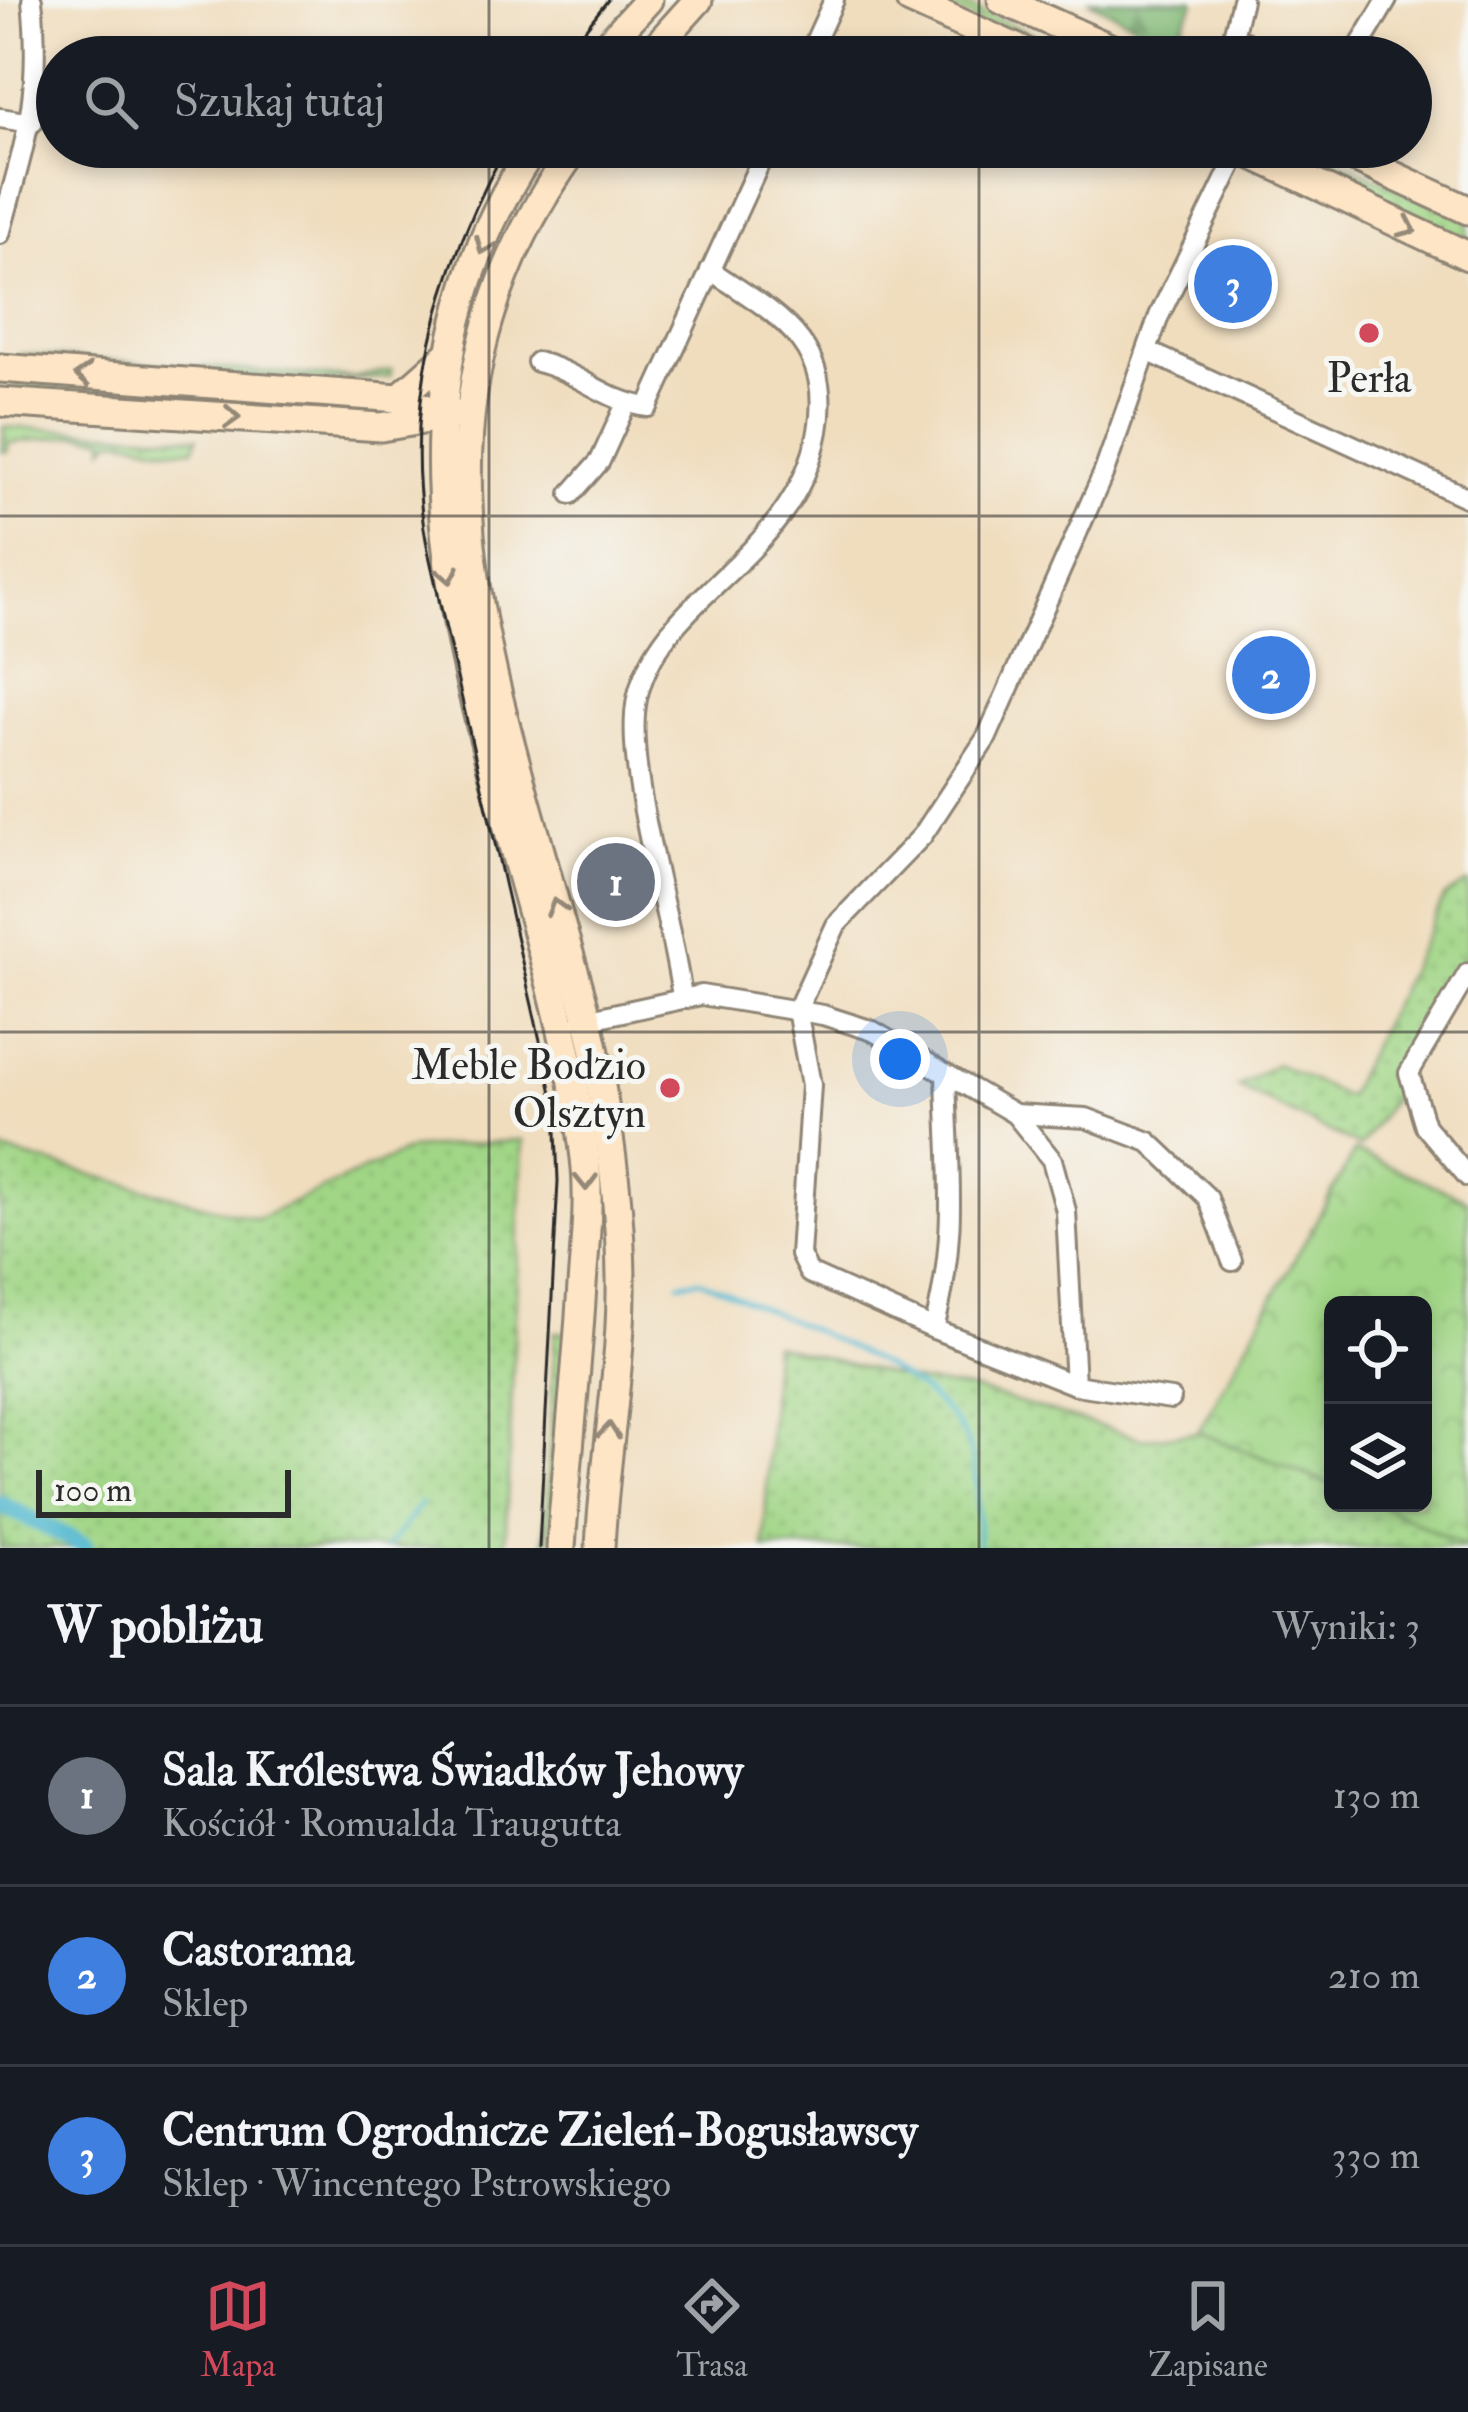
<!DOCTYPE html>
<html lang="pl">
<head>
<meta charset="utf-8">
<style>
  :root { --surface:#171b24; --page:#20242c; --text:#f1f3f6; --muted:#9ea1a6; --line:#363941; --accent:#d1495b }
  body { margin:0; font-family:"IM FELL Double Pica",serif; background:var(--page); color:var(--text) }
  .controls { position:absolute; right:36px; bottom:36px; display:grid; overflow:hidden; border-radius:18px; box-shadow:0 6px 18px #0003 }
  .controls button { width:108px; height:108px; display:grid; place-items:center; padding:0; border:0; border-bottom:3px solid var(--line); background:var(--surface); color:var(--text); font:60px sans-serif }
  .scale { position:absolute; left:36px; bottom:30px; width:255px; box-sizing:border-box; padding-left:12px; border:6px solid #2b2b2b; border-top:0; font-size:33px; line-height:42px; white-space:nowrap; color:#2b2b2b; -webkit-text-stroke:9px #f6f6f2; paint-order:stroke }
  .you { position:absolute; left:900px; top:1059px; width:42px; height:42px; margin:-30px; border:9px solid #fff; border-radius:50%; background:#1a73e8; box-shadow:0 0 0 18px #1a73e833 }
  .badge { display:grid; place-items:center; width:78px; height:78px; border-radius:50%; background:var(--accent); color:#fff; font-size:39px; font-weight:700 }
  .pin { position:absolute; translate:-50% -50%; border:6px solid #fff; box-shadow:0 3px 12px #0006 }
  .list { margin:0; padding:0; list-style:none }
  h2 { display:flex; justify-content:space-between; align-items:center; height:156px; margin:0; padding:0 48px; font-size:51px }
  h2 small { font-size:39px; font-weight:400; color:var(--muted) }
  .list li { display:grid; grid-template-columns:78px 1fr auto; gap:36px; align-items:center; box-sizing:border-box; height:180px; padding:0 48px; border-top:3px solid var(--line) }
  .list b { display:block; font-size:45px; white-space:nowrap }
  .list p { margin:0; font-size:39px; white-space:nowrap; color:var(--muted) }
  .list em { font-size:39px; font-style:normal; color:var(--muted) }
  .icon { flex:none; width:66px; height:66px; fill:none; stroke:currentColor; stroke-width:2; stroke-linecap:round; stroke-linejoin:round }
  .map { position:relative; flex:none; width:1468px; height:1548px; overflow:hidden }
  .search { position:absolute; background:var(--surface); box-shadow:0 6px 18px #0003; left:36px; right:36px; top:36px; height:132px; display:flex; align-items:center; gap:30px; box-sizing:border-box; padding:0 42px; border-radius:66px; color:var(--muted); font-size:45px }
  .sheet { height:696px; background:var(--surface) }
  nav { display:flex; justify-content:space-around; align-items:center; box-sizing:border-box; height:168px; border-top:3px solid var(--line); background:var(--surface); font-size:33px; color:var(--muted) }
  nav a { display:grid; justify-items:center; gap:6px }
  nav .on { color:var(--accent) }
  .map>svg:first-child { display:block }
</style>
</head>
<body>
<div class="map">
<svg width="1468" height="1548" viewBox="0 0 1468 1548">
  <defs>
    <pattern id="grass-dots" width="8" height="8" patternUnits="userSpaceOnUse" patternTransform="scale(3)"><rect width="8" height="8" fill="#a1d686"/><path d="M2 2h.1M6 6h.1" fill="none" stroke="#8bb874" stroke-width="1.8" stroke-linecap="round"/></pattern>
    <pattern id="forest-firs" width="22" height="20" patternUnits="userSpaceOnUse" patternTransform="scale(3)"><rect width="22" height="20" fill="#80b773"/><path d="M5 1l3.5 6h-7zM16 11l3.5 6h-7z" fill="#69955f"/></pattern>
    <pattern id="park-crowns" width="20" height="18" patternUnits="userSpaceOnUse" patternTransform="scale(3)"><rect width="20" height="18" fill="#a1d686"/><path d="M2 6a3 3 0 1 1 6 0M12 15a3 3 0 1 1 6 0" fill="none" stroke="#8bb874"/></pattern>
  </defs>
  <rect width="100%" height="100%" fill="#f6f6f2"/>
  <filter id="ink" filterUnits="userSpaceOnUse"><feTurbulence type="fractalNoise" baseFrequency=".00833" numOctaves="2"/><feDisplacementMap in="SourceGraphic" scale="24" xChannelSelector="R" yChannelSelector="G"/><feConvolveMatrix kernelMatrix="1 2 1 2 8 2 1 2 1" color-interpolation-filters="sRGB"/></filter>
  <filter id="wash" filterUnits="userSpaceOnUse"><feTurbulence type="fractalNoise" baseFrequency=".004" numOctaves="4" result="noise"/><feDisplacementMap in="SourceGraphic" scale="48" xChannelSelector="R" yChannelSelector="G"/><feGaussianBlur stdDeviation="2.7" result="paint"/><feColorMatrix in="noise" values="0 0 0 0 0 0 0 0 0 0 0 0 0 0 0 0 0 1.4 0 .05"/><feComposite in="paint" operator="in"/></filter>
  <g filter="url(#wash)">
    <rect width="100%" height="100%" fill="#f0ddbe"/>
    <g fill="url(#grass-dots)" stroke="#668058" stroke-width="3">
      <path d="M 932,0 L 952,0 L 1089,57 L 1056,57 Z"/>
      <path d="M 1252,147 L 1307,147 L 1468,220 L 1468,245 Z"/>
      <path d="M 21,354 L 353,378 L 391,370 L 390,377 L 329,382 L 18,359 Z"/>
      <path d="M 17,381 L 387,408 L 386,413 L 198,399 L 15,394 Z"/>
      <path d="M 4,427 L 198,437 L 194,449 C 166,452 141,440 113,439 L 105,447 L 106,438 L 80,435 L 8,443 L 8,451 L 2,452 Z"/>
      <path d="M 1468,883 L 1468,950 L 1419,1033 L 1394,1096 L 1360,1147 L 1238,1087 L 1276,1064 L 1347,1097 L 1445,896 Z"/>
      <path d="M 523,1140 L 505,1548 L 0,1548 L 0,1150 L 257,1219 L 411,1149 Z"/>
      <path d="M 555,1332 L 566,1333 L 549,1548 L 544,1548 Z"/>
      <path d="M 773,1344 L 914,1381 L 975,1390 L 1143,1439 L 1198,1432 L 1333,1485 L 1333,1503 L 1377,1503 L 1466,1548 L 764,1548 Z"/>
    </g>
    <path fill="url(#forest-firs)" stroke="#56714f" stroke-width="3" d="M 1088,0 L 1193,0 L 1195,2 L 1173,44 Z"/>
    <path fill="url(#park-crowns)" stroke="#668058" stroke-width="3" d="M 1355,1151 L 1468,1200 L 1468,1548 L 1377,1503 L 1423,1503 L 1423,1305 L 1333,1305 L 1333,1485 L 1198,1432 Z"/>
    <g fill="none" stroke-linecap="round" stroke-linejoin="round">
      <g stroke="#51b8cf" stroke-width="4.5">
        <path d="M 679,1283 L 700,1280 L 724,1290 C 792,1325 942,1373 969,1447 C 980,1478 977,1515 979,1548"/>
        <path d="M 83,1548 L 90,1548"/>
        <path d="M 387,1548 L 421,1503"/>
      </g>
      <path stroke="#51b8cf" stroke-width="18" d="M 0,1504 L 84,1545"/>
    </g>
  </g>
  <g filter="url(#ink)">
    <g fill="none" stroke-linecap="round" stroke-linejoin="round">
      <g stroke="#8e8474" stroke-width="24">
        <g id="street">
          <path d="M 1242,0 L 1233,36 L 1274,57"/>
          <path d="M 808,57 L 834,0"/>
          <path d="M 1353,57 L 1387,0"/>
          <path d="M 0,118 L 32,123"/>
          <path d="M 0,234 C 25,141 42,99 32,0"/>
          <path d="M 1147,351 L 1468,498"/>
          <path d="M 537,362 C 577,371 607,402 648,407 L 767,147"/>
          <path d="M 571,494 L 600,461 L 626,404"/>
          <path d="M 1468,973 L 1409,1073 L 1425,1126 L 1468,1177"/>
          <path d="M 682,997 C 672,918 623,769 637,699 C 659,593 794,561 818,431 C 834,341 775,314 710,270"/>
          <path d="M 797,1010 L 836,925 L 922,836 L 987,737 L 1104,472 L 1159,316 L 1240,149"/>
          <path d="M 797,1010 L 811,1085 L 800,1255 L 809,1273 L 934,1329 C 959,1231 948,1171 946,1074"/>
          <path d="M 581,1021 L 701,995 L 823,1015 L 873,1031 L 1015,1114 L 1086,1118 L 1149,1142 L 1208,1198 L 1232,1261"/>
          <path d="M 934,1329 L 1075,1385 L 1066,1211 L 1052,1160 L 1015,1114"/>
          <path d="M 1075,1385 L 1171,1399"/>
        </g>
      </g>
      <g stroke="#8e8474" stroke-width="33">
        <g id="secondary">
          <path d="M 910,0 L 1036,57"/>
          <path d="M 1002,0 L 1130,57"/>
          <path d="M 596,57 L 648,0"/>
          <path d="M 647,57 L 698,0"/>
          <path d="M 534,147 C 317,469 544,822 585,1158 C 590,1200 585,1243 582,1285 C 577,1373 567,1460 561,1548"/>
          <path d="M 576,147 C 392,401 481,637 557,911 C 571,963 589,1015 598,1069 C 611,1143 622,1220 621,1295 C 620,1379 604,1464 600,1548"/>
          <path d="M 1236,147 L 1468,256"/>
          <path d="M 1331,147 L 1468,210"/>
          <path d="M 0,368 L 399,398 L 441,414"/>
          <path d="M 399,398 L 451,352"/>
          <path d="M 0,402 L 381,427 L 458,414"/>
        </g>
      </g>
      <use href="#street" stroke="#fff" stroke-width="18"/>
      <use href="#secondary" stroke="#fde5c5" stroke-width="27"/>
      <g stroke="#2b2b2b" stroke-width="3">
        <path d="M 563,57 L 608,0"/>
        <path d="M 506,147 C 437,274 398,411 429,555 L 555,1106 L 558,1181 L 539,1548"/>
      </g>
    </g>
    <defs><path id="oneway-chevron" d="M-2-3.5L2.5 0L-2 3.5" fill="none" stroke-width="1.6" stroke-linecap="round" stroke-linejoin="round" transform="scale(3)"/></defs>
    <g stroke="#948878">
      <use href="#oneway-chevron" transform="translate(1408 228) rotate(25)"/>
      <use href="#oneway-chevron" transform="translate(484 246) rotate(113)"/>
      <use href="#oneway-chevron" transform="translate(83 375) rotate(-176)"/>
      <use href="#oneway-chevron" transform="translate(232 417) rotate(3)"/>
      <use href="#oneway-chevron" transform="translate(449 575) rotate(79)"/>
      <use href="#oneway-chevron" transform="translate(556 907) rotate(-106)"/>
      <use href="#oneway-chevron" transform="translate(586 1182) rotate(89)"/>
      <use href="#oneway-chevron" transform="translate(609 1431) rotate(-85)"/>
    </g>
  </g>
  <path fill="none" stroke="#2b2b2b" stroke-width="3" stroke-opacity="0.55" d="M 489,0 L 489,57M 979,0 L 979,57M 489,147 L 489,1548M 979,147 L 979,1548M 0,516 L 1468,516M 0,1032 L 1468,1032"/>
  <g fill="#d1495b" stroke="#f6f6f2" stroke-width="4.5">
    <circle cx="1369" cy="333" r="12"/>
    <circle cx="670" cy="1088" r="12"/>
  </g>
  <g text-anchor="middle" stroke-width="10" stroke-linejoin="round" paint-order="stroke">
    <g font-size="42" fill="#2b2b2b" stroke="#f6f6f2">
      <text x="1369" y="392">Perła</text>
      <text x="646" y="1079" text-anchor="end">Meble Bodzio<tspan x="646" dy="48">Olsztyn</tspan></text>
    </g>
  </g>
</svg>
<div class="controls">
<button><svg class="icon" aria-label="locate" viewBox="0 0 24 24"><circle cx="12" cy="12" r="6"/><path d="M12 2v4M12 18v4M2 12h4M18 12h4"/></svg></button>
<button><svg class="icon" aria-label="layers" viewBox="0 0 24 24"><path d="M12 4l9 5-9 5-9-5zM3 14l9 5 9-5"/></svg></button>
</div>
<div class="scale">100 m</div>
<div class="you"></div>
<div class="pin badge" style="left:616px;top:882px;background:#6b7280">1</div>
<div class="pin badge" style="left:1271px;top:675px;background:#3f7fe0">2</div>
<div class="pin badge" style="left:1233px;top:284px;background:#3f7fe0">3</div>
<div class="search"><svg class="icon" aria-label="search" viewBox="0 0 24 24"><circle cx="10" cy="10" r="6"/><path d="M15 15l6 6"/></svg>Szukaj tutaj</div>
</div>
<section class="sheet">
<h2>W pobliżu<small>Wyniki: 3</small></h2>
<ul class="list">
<li><span class="badge" style="background:#6b7280">1</span><div><b>Sala Królestwa Świadków Jehowy</b><p>Kościół · Romualda Traugutta</p></div><em>130 m</em></li>
<li><span class="badge" style="background:#3f7fe0">2</span><div><b>Castorama</b><p>Sklep</p></div><em>210 m</em></li>
<li><span class="badge" style="background:#3f7fe0">3</span><div><b>Centrum Ogrodnicze Zieleń-Bogusławscy</b><p>Sklep · Wincentego Pstrowskiego</p></div><em>330 m</em></li>
</ul>
</section>
<nav>
<a class="on"><svg class="icon" aria-label="map" viewBox="0 0 24 24"><path d="M3 6l6-2 6 2 6-2v14l-6 2-6-2-6 2zM9 4v14M15 6v14"/></svg>Mapa</a>
<a><svg class="icon" aria-label="directions" viewBox="0 0 24 24"><path d="M12 3l9 9-9 9-9-9zM9 14v-3h6M13 9l2 2-2 2"/></svg>Trasa</a>
<a><svg class="icon" aria-label="saved" viewBox="0 0 24 24"><path d="M7 4h10v16l-5-4-5 4z"/></svg>Zapisane</a>
</nav>
</body>
</html>
